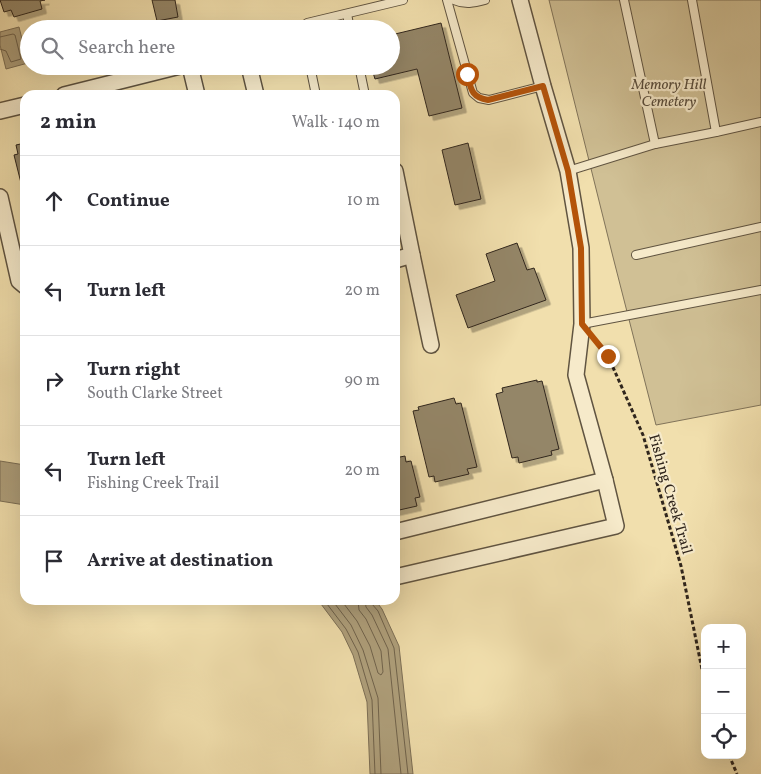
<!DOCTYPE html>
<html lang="en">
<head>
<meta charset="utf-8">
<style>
  :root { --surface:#fff; --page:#f7f7f7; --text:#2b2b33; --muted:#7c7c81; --line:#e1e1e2 }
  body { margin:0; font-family:Vollkorn,serif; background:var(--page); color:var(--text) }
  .controls { position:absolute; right:15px; bottom:15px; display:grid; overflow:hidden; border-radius:10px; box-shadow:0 5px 20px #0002 }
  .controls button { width:45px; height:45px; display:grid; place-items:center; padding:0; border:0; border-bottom:1px solid var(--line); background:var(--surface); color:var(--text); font:25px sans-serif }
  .stop { position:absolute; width:15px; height:15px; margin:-11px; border:4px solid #b45309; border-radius:50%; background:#fff }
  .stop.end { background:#b45309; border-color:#fff; box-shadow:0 1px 5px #0008 }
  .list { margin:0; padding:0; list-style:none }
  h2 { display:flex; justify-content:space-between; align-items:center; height:65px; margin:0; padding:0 20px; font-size:21px }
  h2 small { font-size:16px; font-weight:400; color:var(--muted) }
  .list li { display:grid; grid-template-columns:32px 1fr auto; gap:15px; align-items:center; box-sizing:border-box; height:90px; padding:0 20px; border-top:1px solid var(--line) }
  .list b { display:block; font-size:19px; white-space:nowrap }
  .list p { margin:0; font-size:16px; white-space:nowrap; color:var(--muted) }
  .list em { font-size:16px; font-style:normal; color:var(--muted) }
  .icon { flex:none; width:28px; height:28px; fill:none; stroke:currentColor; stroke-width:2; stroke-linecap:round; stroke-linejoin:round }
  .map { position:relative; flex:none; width:761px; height:774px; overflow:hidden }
  .search { position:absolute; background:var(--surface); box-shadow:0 5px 20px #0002; left:20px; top:20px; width:380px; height:55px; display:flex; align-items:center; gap:12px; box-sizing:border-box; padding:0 18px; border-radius:28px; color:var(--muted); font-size:19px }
  .panel { position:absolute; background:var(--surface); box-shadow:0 5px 20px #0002; left:20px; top:90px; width:380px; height:515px; border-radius:15px }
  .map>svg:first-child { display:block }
</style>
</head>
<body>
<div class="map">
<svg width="761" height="774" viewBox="0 0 761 774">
  <defs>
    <filter id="shadow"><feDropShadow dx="4.5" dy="4.5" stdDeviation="0" flood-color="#0004"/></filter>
  </defs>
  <rect width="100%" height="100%" fill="#f1dfad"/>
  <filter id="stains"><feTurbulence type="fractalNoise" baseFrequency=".004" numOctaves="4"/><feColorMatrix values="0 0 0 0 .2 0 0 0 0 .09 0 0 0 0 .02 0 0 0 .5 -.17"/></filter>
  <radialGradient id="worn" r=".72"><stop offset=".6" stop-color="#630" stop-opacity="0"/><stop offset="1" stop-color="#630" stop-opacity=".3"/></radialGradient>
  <path fill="#d0c095" stroke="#807359" d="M 549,0 L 761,0 L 761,405 L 656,425 L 613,257 Z"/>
  <g fill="#afa07c" stroke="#7c6f56">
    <path d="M 19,27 L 28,63 L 6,69 L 0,45 L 0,32 Z"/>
    <path d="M 0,461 L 25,465 L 25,505 L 0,501 Z"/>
    <path d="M 318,600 L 375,600 L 382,609 L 399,646 L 413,774 L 370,774 L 367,702 L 353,655 L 342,632 Z"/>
  </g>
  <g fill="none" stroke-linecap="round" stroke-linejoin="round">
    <g stroke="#70634c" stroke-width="1">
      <path d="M 0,37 L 13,34 L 15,35 L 21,59 L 11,62 L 6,51 L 0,49"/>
      <path d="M 324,600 L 346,629 L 358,652 L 372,700 L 375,774"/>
      <path d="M 332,600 L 351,625 L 363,650 L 378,698 L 381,774"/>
      <path d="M 341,600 L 357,621 L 370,646 L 378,673 L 381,675 L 383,672 L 381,651 L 366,619 L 359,610 L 358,600"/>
      <path d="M 365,600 L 366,607 L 372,615 L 388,649 L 401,774"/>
      <path d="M 371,600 L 372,604 L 378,611 L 394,648 L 408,774"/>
    </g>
  </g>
  <g fill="#948668" stroke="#30261d" filter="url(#shadow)">
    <path d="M 0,0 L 45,0 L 40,1 L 42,9 L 14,17 L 11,10 L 4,12 Z"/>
    <path d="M 152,0 L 175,0 L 178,17 L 157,21 Z"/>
    <path d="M 441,23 L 462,108 L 429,116 L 417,69 L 375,79 L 371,66 L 391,66 L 391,35 Z"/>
    <path d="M 25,143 L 25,186 L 22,187 L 14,155 L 18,154 L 16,145 Z"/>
    <path d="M 468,143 L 481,199 L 455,205 L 442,150 Z"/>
    <path d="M 517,243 L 527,270 L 534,268 L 546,300 L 468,328 L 456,295 L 495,281 L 486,254 Z"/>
    <path d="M 537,380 L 537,382 L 542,381 L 559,449 L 551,451 L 552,455 L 519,463 L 518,457 L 512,458 L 496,394 L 503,392 L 502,388 Z"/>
    <path d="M 454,398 L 456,404 L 461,403 L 477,467 L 467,469 L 469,474 L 435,482 L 434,476 L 429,477 L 413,411 L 419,410 L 418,407 Z"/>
    <path d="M 405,456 L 406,462 L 411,461 L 420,497 L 415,498 L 417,506 L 395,511 L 395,458 Z"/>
  </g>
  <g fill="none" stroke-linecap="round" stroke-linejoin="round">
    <g stroke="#605441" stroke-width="10">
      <g id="lane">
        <path d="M 447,0 L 473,93 L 479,98 L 489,100 L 543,86"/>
        <path d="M 454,0 C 465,5 474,3 485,0"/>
        <path d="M 624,0 L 655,144"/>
        <path d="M 692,0 L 716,132"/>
        <path d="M 347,14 L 350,29"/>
        <path d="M 305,29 L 307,23 L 403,0"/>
        <path d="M 310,66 L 316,95"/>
        <path d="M 359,66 L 365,95"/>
        <path d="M 568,171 L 655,144 L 716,132 L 761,122"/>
        <path d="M 636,255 L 761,227"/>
        <path d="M 582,324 L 761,290"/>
      </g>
    </g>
    <g stroke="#605441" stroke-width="18">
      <g id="street">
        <path d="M 190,66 L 197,95"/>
        <path d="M 249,66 L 256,95"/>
        <path d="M 64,95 L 180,66"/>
        <path d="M 0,111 L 25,105"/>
        <path d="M 395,171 L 412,255 L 395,260"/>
        <path d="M 0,197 L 19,281 L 25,286"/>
        <path d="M 412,255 L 431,345"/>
        <path d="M 395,532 L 605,480 L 576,375 L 582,324 L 581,248 L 568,171 L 543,86 L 520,0"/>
        <path d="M 395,577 L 616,526 L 605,480"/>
      </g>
    </g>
    <g stroke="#30261d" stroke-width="3" stroke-dasharray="4 2.5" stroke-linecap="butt">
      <path d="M 595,340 L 608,356 L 643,435 L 681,566 L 705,684"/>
      <path d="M 729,755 L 737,774"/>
    </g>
    <use href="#lane" stroke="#f6eaca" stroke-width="8"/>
    <use href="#street" stroke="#f6eaca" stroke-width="15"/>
  </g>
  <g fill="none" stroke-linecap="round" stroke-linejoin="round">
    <path stroke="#b45309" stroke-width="6" d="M 467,74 C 471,89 471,97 488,100 L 543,86 L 568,171 L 581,248 L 582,324 L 608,356"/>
  </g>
  <g text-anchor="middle" stroke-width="4.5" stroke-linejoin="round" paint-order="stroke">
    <g font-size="15" font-style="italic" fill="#584c3b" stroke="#f6eaca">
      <text x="669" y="89">Memory Hill<tspan x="669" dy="17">Cemetery</tspan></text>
    </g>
    <g font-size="15" fill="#30261d" stroke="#f6eaca">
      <text transform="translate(671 494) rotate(74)" y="5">Fishing Creek Trail</text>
    </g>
  </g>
  <rect width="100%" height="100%" filter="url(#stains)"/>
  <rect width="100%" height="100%" fill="url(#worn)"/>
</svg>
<div class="controls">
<button>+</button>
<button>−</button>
<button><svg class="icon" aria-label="locate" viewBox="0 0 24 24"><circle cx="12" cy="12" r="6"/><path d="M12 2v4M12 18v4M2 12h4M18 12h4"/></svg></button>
</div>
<div class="stop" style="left:467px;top:74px"></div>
<div class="stop end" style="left:608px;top:356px"></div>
<div class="search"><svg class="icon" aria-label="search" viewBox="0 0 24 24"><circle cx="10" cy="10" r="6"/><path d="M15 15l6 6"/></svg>Search here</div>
<section class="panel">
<h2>2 min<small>Walk · 140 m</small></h2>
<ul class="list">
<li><svg class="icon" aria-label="ahead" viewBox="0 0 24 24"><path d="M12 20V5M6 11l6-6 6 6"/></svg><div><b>Continue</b></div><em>10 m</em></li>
<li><svg class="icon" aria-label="left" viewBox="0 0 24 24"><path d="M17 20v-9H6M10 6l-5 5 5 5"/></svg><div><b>Turn left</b></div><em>20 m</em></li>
<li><svg class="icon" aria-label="right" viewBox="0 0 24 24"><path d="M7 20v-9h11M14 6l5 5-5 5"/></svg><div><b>Turn right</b><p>South Clarke Street</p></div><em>90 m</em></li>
<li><svg class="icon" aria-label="left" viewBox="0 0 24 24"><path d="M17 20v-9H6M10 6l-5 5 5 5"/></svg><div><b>Turn left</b><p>Fishing Creek Trail</p></div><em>20 m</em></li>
<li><svg class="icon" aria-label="arrive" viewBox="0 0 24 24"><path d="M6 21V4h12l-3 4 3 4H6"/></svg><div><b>Arrive at destination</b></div></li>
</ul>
</section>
</div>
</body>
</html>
